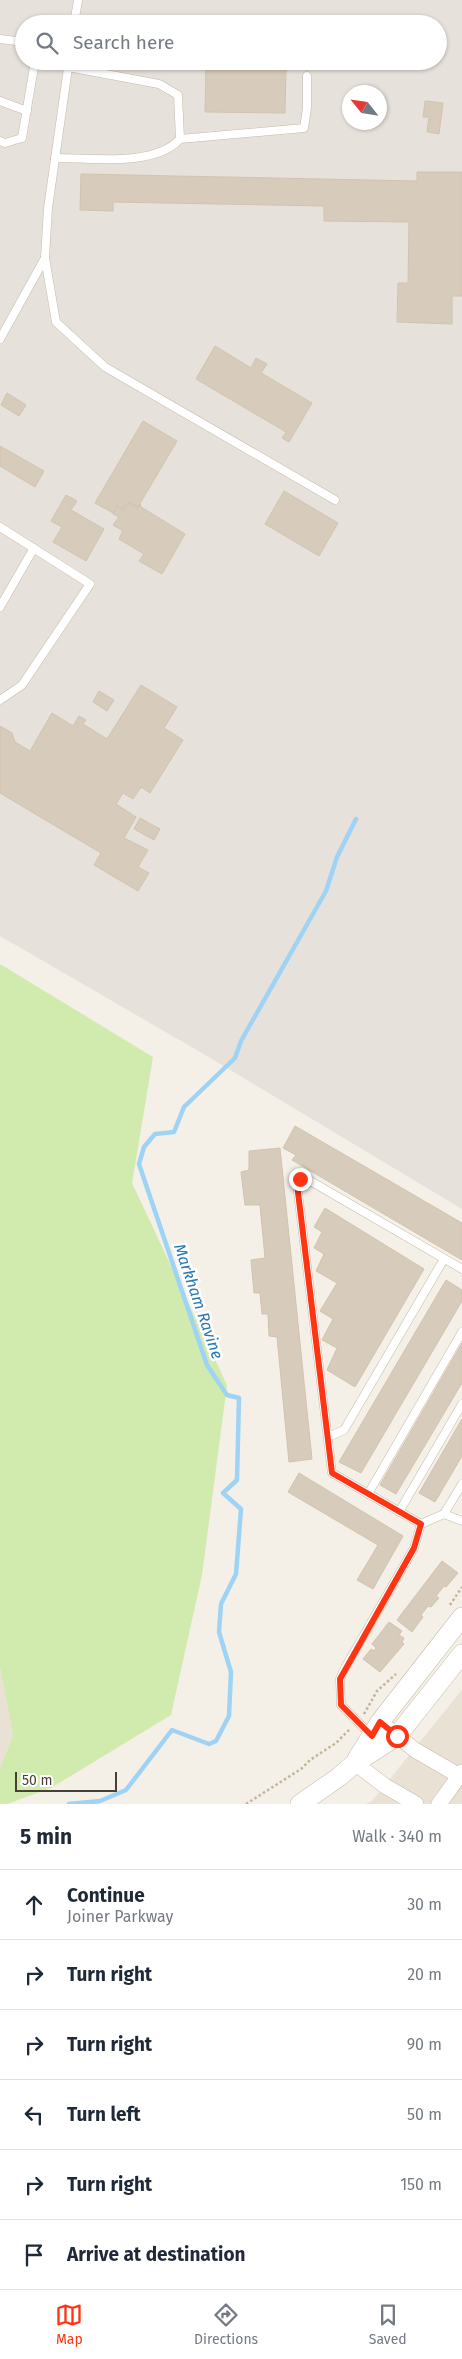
<!DOCTYPE html>
<html lang="en">
<head>
<meta charset="utf-8">
<style>
  :root { --surface:#fff; --page:#f2f2f3; --text:#1f2937; --muted:#747a83; --line:#e0e1e3; --accent:#ff3413 }
  body { margin:0; font-family:"Fira Sans",sans-serif; background:var(--page); color:var(--text) }
  .compass { position:absolute; left:342px; top:85px; width:45px; height:45px; border-radius:50%; background:var(--surface); box-shadow:0 1px 4px #0004; rotate:300deg }
  .scale { position:absolute; left:15px; bottom:12px; width:102px; box-sizing:border-box; padding-left:5px; border:2px solid #484035; border-top:0; font-size:14px; line-height:18px; white-space:nowrap; color:#484035; -webkit-text-stroke:4px #fff; paint-order:stroke }
  .stop { position:absolute; width:15px; height:15px; margin:-11px; border:4px solid #ff3413; border-radius:50%; background:#fff }
  .stop.end { background:#ff3413; border-color:#fff; box-shadow:0 1px 5px #0008 }
  .list { margin:0; padding:0; list-style:none }
  h2 { display:flex; justify-content:space-between; align-items:center; height:65px; margin:0; padding:0 20px; font-size:21px }
  h2 small { font-size:16px; font-weight:400; color:var(--muted) }
  .list li { display:grid; grid-template-columns:32px 1fr auto; gap:15px; align-items:center; box-sizing:border-box; height:70px; padding:0 20px; border-top:1px solid var(--line) }
  .list b { display:block; font-size:19px; white-space:nowrap }
  .list p { margin:0; font-size:16px; white-space:nowrap; color:var(--muted) }
  .list em { font-size:16px; font-style:normal; color:var(--muted) }
  .icon { flex:none; width:28px; height:28px; fill:none; stroke:currentColor; stroke-width:2; stroke-linecap:round; stroke-linejoin:round }
  .map { position:relative; flex:none; width:462px; height:1804px; overflow:hidden }
  .search { position:absolute; background:var(--surface); box-shadow:0 1px 4px #0004; left:15px; right:15px; top:15px; height:55px; display:flex; align-items:center; gap:12px; box-sizing:border-box; padding:0 18px; border-radius:28px; color:var(--muted); font-size:19px }
  .sheet { height:485px; background:var(--surface) }
  nav { display:flex; justify-content:space-around; align-items:center; box-sizing:border-box; height:70px; border-top:1px solid var(--line); background:var(--surface); font-size:14px; color:var(--muted) }
  nav a { display:grid; justify-items:center; gap:2px }
  nav .on { color:var(--accent) }
  .map>svg:first-child { display:block }
</style>
</head>
<body>
<div class="map">
<svg width="462" height="1804" viewBox="0 0 462 1804">
  <rect width="100%" height="100%" fill="#f4f0e7"/>
  <g fill="#e9e2d4">
    <path d="M 0,1668 L 13,1735 L 0,1768 Z"/>
    <path d="M 462,1690 L 462,1804 L 365,1804 L 372,1801 Z"/>
  </g>
  <path fill="#e6e1db" fill-rule="evenodd" d="M 0,0 L 462,0 L 462,1209 L 207,1056 L 0,936 ZM 24,24 L 438,24 L 438,61 L 24,61 ZM 350,92 L 380,92 L 380,122 L 350,122 Z"/>
  <path fill="#d0ebad" d="M 0,964 L 153,1057 L 132,1183 L 227,1385 L 202,1575 L 171,1715 L 51,1788 L 7,1804 L 0,1804 L 0,1768 L 13,1735 L 0,1668 Z"/>
  <g fill="none" stroke-linecap="round" stroke-linejoin="round">
    <path stroke="#9fd3f5" stroke-width="4.5" d="M 69,1804 L 100,1801 L 126,1790 L 172,1730 L 209,1744 L 216,1741 L 229,1716 L 231,1672 L 219,1632 L 221,1604 L 236,1574 L 241,1509 L 223,1493 L 237,1480 L 239,1398 L 227,1395 L 207,1365 L 139,1164 L 144,1147 L 155,1134 L 174,1132 L 184,1107 L 235,1058 L 241,1041 L 326,891 L 337,857 L 356,819"/>
  </g>
  <g fill="#d7ccbb" stroke="#d2c3ae">
    <path d="M 206,65 L 286,66 L 285,113 L 205,112 Z"/>
    <path d="M 425,101 L 443,103 L 439,134 L 427,132 L 429,117 L 423,117 Z"/>
    <path d="M 417,172 L 462,172 L 462,296 L 452,296 L 452,324 L 397,322 L 398,283 L 408,283 L 409,222 L 324,221 L 324,206 L 113,202 L 113,211 L 80,210 L 81,174 L 417,181 Z"/>
    <path d="M 215,346 L 251,368 L 256,358 L 267,364 L 261,373 L 312,403 L 289,442 L 282,438 L 286,432 L 196,379 Z"/>
    <path d="M 7,393 L 26,405 L 19,416 L 1,405 Z"/>
    <path d="M 143,421 L 177,441 L 138,507 L 128,502 L 124,509 L 117,505 L 113,513 L 95,503 Z"/>
    <path d="M 0,446 L 44,471 L 35,487 L 0,466 Z"/>
    <path d="M 284,491 L 338,523 L 319,556 L 265,524 Z"/>
    <path d="M 66,495 L 77,501 L 71,510 L 104,529 L 86,561 L 53,542 L 62,527 L 51,521 Z"/>
    <path d="M 129,503 L 138,508 L 140,504 L 141,507 L 185,534 L 162,574 L 139,561 L 144,554 L 119,539 L 123,531 L 113,525 L 119,517 L 113,514 L 118,506 L 124,510 Z"/>
    <path d="M 141,685 L 177,707 L 164,728 L 183,740 L 150,793 L 141,787 L 133,799 L 123,793 L 116,804 L 136,817 L 124,838 L 148,850 L 138,867 L 149,873 L 138,891 L 94,865 L 101,853 L 0,793 L 0,726 L 12,733 L 15,742 L 30,751 L 52,713 L 73,726 L 79,716 L 86,720 L 83,724 L 107,739 Z"/>
    <path d="M 99,691 L 114,700 L 107,711 L 93,702 Z"/>
    <path d="M 140,818 L 160,829 L 154,840 L 134,829 Z"/>
    <path d="M 295,1126 L 462,1223 L 462,1260 L 292,1160 L 296,1155 L 283,1148 Z"/>
    <path d="M 280,1148 L 312,1459 L 289,1462 L 277,1337 L 269,1336 L 268,1314 L 262,1314 L 260,1293 L 254,1293 L 251,1260 L 265,1258 L 260,1205 L 245,1205 L 241,1172 L 249,1170 L 249,1151 Z"/>
    <path d="M 325,1208 L 424,1269 L 355,1387 L 327,1370 L 337,1348 L 322,1340 L 333,1319 L 320,1311 L 337,1283 L 316,1271 L 324,1254 L 314,1248 L 322,1232 L 314,1227 Z"/>
    <path d="M 446,1280 L 462,1290 L 462,1301 L 361,1473 L 339,1462 Z"/>
    <path d="M 462,1343 L 462,1383 L 396,1494 L 380,1485 Z"/>
    <path d="M 462,1419 L 462,1456 L 435,1502 L 419,1493 Z"/>
    <path d="M 299,1473 L 403,1536 L 373,1589 L 357,1580 L 378,1545 L 288,1492 Z"/>
    <path d="M 442,1561 L 458,1573 L 446,1587 L 444,1586 L 436,1596 L 439,1598 L 431,1607 L 428,1606 L 421,1615 L 423,1617 L 412,1632 L 397,1620 Z"/>
    <path d="M 389,1622 L 402,1631 L 399,1635 L 404,1638 L 402,1642 L 404,1644 L 380,1672 L 363,1659 L 371,1649 L 374,1651 L 376,1648 L 372,1644 Z"/>
  </g>
  <g fill="none" stroke-linecap="round" stroke-linejoin="round">
    <g stroke="#c3bbab" stroke-width="9">
      <g id="service">
        <path d="M 74,24 L 78,0"/>
        <path d="M 0,39 L 24,42"/>
        <path d="M 0,101 L 27,111"/>
        <path d="M 180,139 L 304,128 L 307,108 L 307,76"/>
        <path d="M 0,141 L 5,143 L 22,138 L 35,61"/>
        <path d="M 55,158 C 91,158 155,167 180,139 L 178,95 L 159,84 L 68,67"/>
        <path d="M 45,258 L 56,322 L 105,367 L 335,500"/>
        <path d="M 0,339 L 45,258 L 48,208 L 69,61"/>
        <path d="M 0,527 L 90,584 L 22,685 L 0,700"/>
        <path d="M 0,607 L 34,548"/>
        <path d="M 328,1437 L 344,1430 L 444,1259"/>
        <path d="M 368,1494 L 462,1332"/>
        <path d="M 399,1512 L 462,1404"/>
        <path d="M 444,1514 L 462,1484"/>
        <path d="M 421,1524 L 332,1473 L 297,1184 L 300,1179 L 307,1179 L 462,1269"/>
        <path d="M 421,1524 L 444,1514 L 462,1521"/>
        <path d="M 372,1736 L 341,1705 L 340,1679 L 345,1668 L 414,1548 L 421,1524"/>
      </g>
    </g>
    <g stroke="#c3bbab" stroke-width="16">
      <g id="minor">
        <path d="M 380,1722 L 415,1750 L 458,1775"/>
        <path d="M 355,1763 L 385,1786 L 416,1804"/>
        <path d="M 439,1804 L 462,1772"/>
      </g>
    </g>
    <g stroke="#c3bbab" stroke-width="20">
      <g id="tertiary">
        <path d="M 357,1759 L 380,1722 L 462,1617"/>
        <path d="M 300,1804 L 339,1777 L 355,1763 L 397,1736 L 462,1654"/>
      </g>
    </g>
    <g stroke="#c3b499" stroke-width="2.5" stroke-dasharray="2.5 2.5" stroke-linecap="butt">
      <path d="M 450,1605 L 462,1587"/>
      <path d="M 364,1714 L 377,1691 L 396,1674"/>
      <path d="M 246,1804 L 301,1769 L 310,1760 L 336,1743 L 350,1729"/>
    </g>
    <use href="#service" stroke="#fff" stroke-width="8"/>
    <use href="#minor" stroke="#fff" stroke-width="15"/>
    <use href="#tertiary" stroke="#fff" stroke-width="19"/>
  </g>
  <g fill="none" stroke-linecap="round" stroke-linejoin="round">
    <path stroke="#ff3413" stroke-width="6" d="M 300,1179 L 297,1184 L 332,1473 L 421,1524 L 414,1548 L 340,1679 L 341,1705 L 372,1736 L 380,1722 L 397,1736"/>
  </g>
  <g text-anchor="middle" stroke-width="5" stroke-linejoin="round" paint-order="stroke">
    <g font-size="16" font-style="italic" fill="#2779b2" stroke="#fff">
      <text transform="translate(199 1301) rotate(71)" y="6">Markham Ravine</text>
    </g>
  </g>
</svg>
<svg class="compass" viewBox="-18 -18 36 36"><path d="M0-13l5 13h-10z" fill="#e53935"/><path d="M0 13l5-13h-10z" fill="#747a83"/></svg>
<div class="scale">50 m</div>
<div class="stop" style="left:397px;top:1736px"></div>
<div class="stop end" style="left:300px;top:1179px"></div>
<div class="search"><svg class="icon" aria-label="search" viewBox="0 0 24 24"><circle cx="10" cy="10" r="6"/><path d="M15 15l6 6"/></svg>Search here</div>
</div>
<section class="sheet">
<h2>5 min<small>Walk · 340 m</small></h2>
<ul class="list">
<li><svg class="icon" aria-label="ahead" viewBox="0 0 24 24"><path d="M12 20V5M6 11l6-6 6 6"/></svg><div><b>Continue</b><p>Joiner Parkway</p></div><em>30 m</em></li>
<li><svg class="icon" aria-label="right" viewBox="0 0 24 24"><path d="M7 20v-9h11M14 6l5 5-5 5"/></svg><div><b>Turn right</b></div><em>20 m</em></li>
<li><svg class="icon" aria-label="right" viewBox="0 0 24 24"><path d="M7 20v-9h11M14 6l5 5-5 5"/></svg><div><b>Turn right</b></div><em>90 m</em></li>
<li><svg class="icon" aria-label="left" viewBox="0 0 24 24"><path d="M17 20v-9H6M10 6l-5 5 5 5"/></svg><div><b>Turn left</b></div><em>50 m</em></li>
<li><svg class="icon" aria-label="right" viewBox="0 0 24 24"><path d="M7 20v-9h11M14 6l5 5-5 5"/></svg><div><b>Turn right</b></div><em>150 m</em></li>
<li><svg class="icon" aria-label="arrive" viewBox="0 0 24 24"><path d="M6 21V4h12l-3 4 3 4H6"/></svg><div><b>Arrive at destination</b></div></li>
</ul>
</section>
<nav>
<a class="on"><svg class="icon" aria-label="map" viewBox="0 0 24 24"><path d="M3 6l6-2 6 2 6-2v14l-6 2-6-2-6 2zM9 4v14M15 6v14"/></svg>Map</a>
<a><svg class="icon" aria-label="directions" viewBox="0 0 24 24"><path d="M12 3l9 9-9 9-9-9zM9 14v-3h6M13 9l2 2-2 2"/></svg>Directions</a>
<a><svg class="icon" aria-label="saved" viewBox="0 0 24 24"><path d="M7 4h10v16l-5-4-5 4z"/></svg>Saved</a>
</nav>
</body>
</html>
